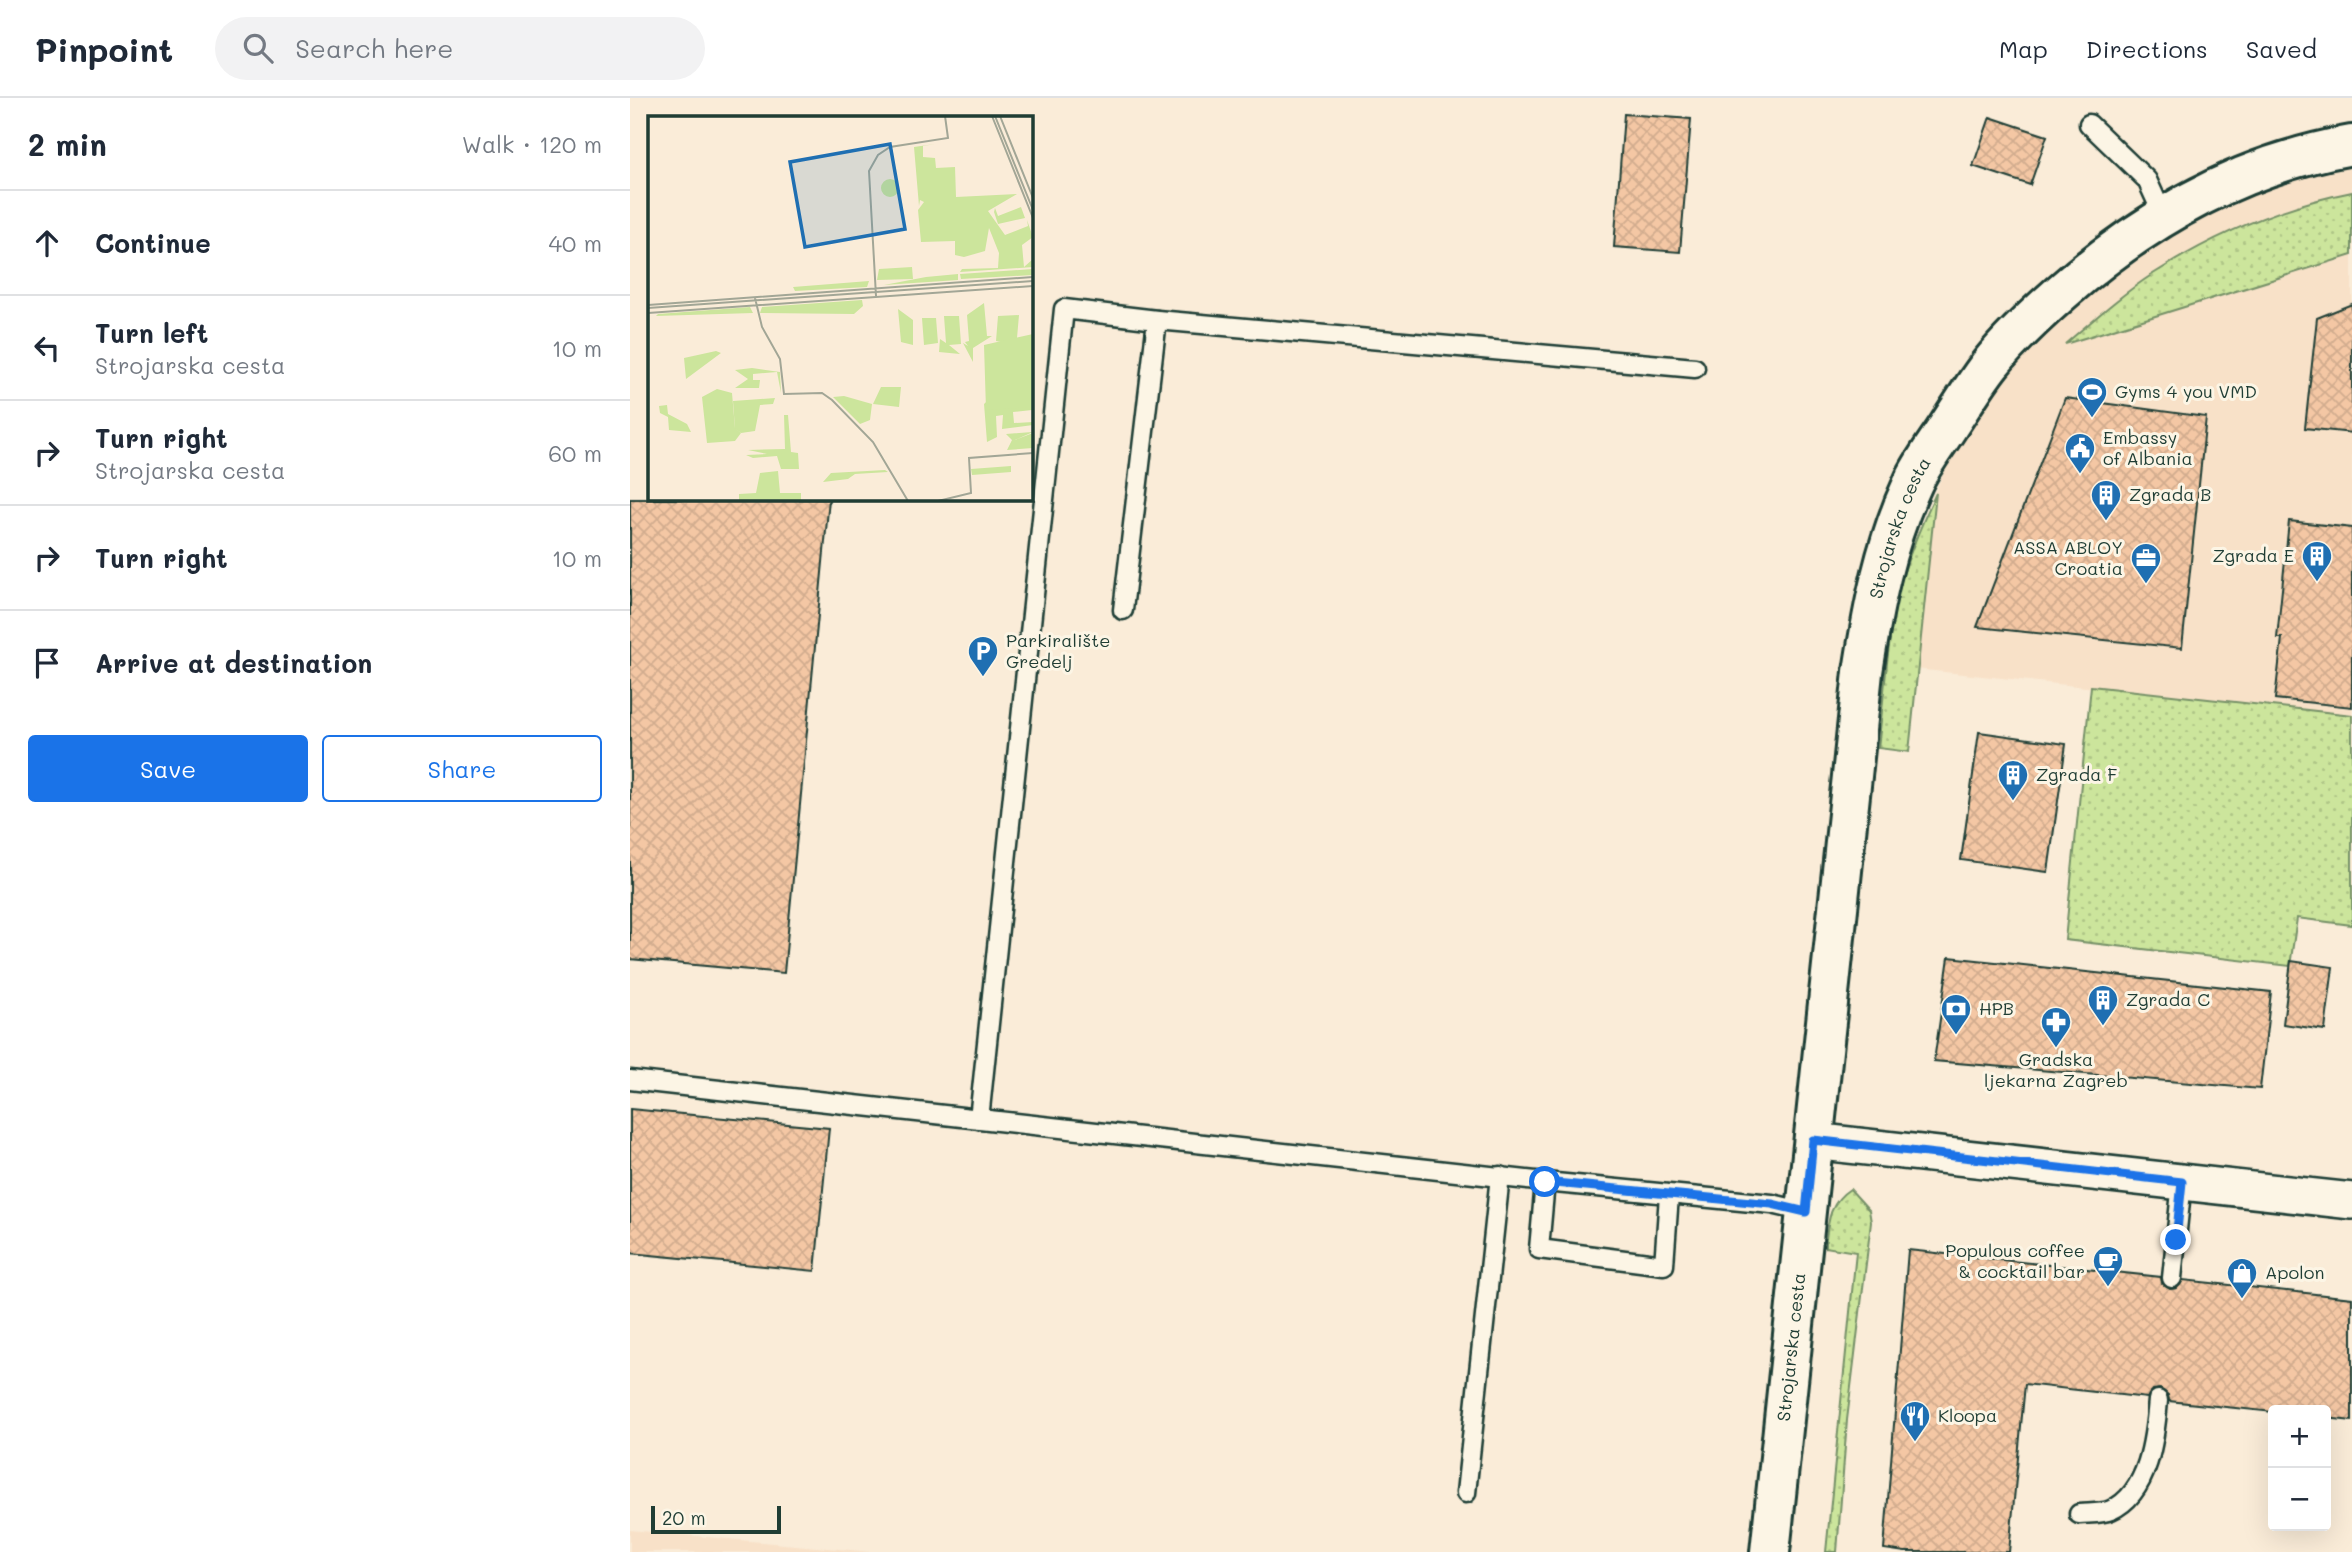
<!DOCTYPE html>
<html lang="en">
<head>
<meta charset="utf-8">
<style>
  :root { --surface:#fff; --page:#f2f2f3; --text:#1f2937; --muted:#747a83; --line:#e0e1e3; --accent:#1a73e8 }
  body { margin:0; font-family:Mali,sans-serif; background:var(--page); color:var(--text) }
  .controls { position:absolute; right:21px; bottom:21px; display:grid; overflow:hidden; border-radius:7px; box-shadow:0 7px 28px #0002 }
  .controls button { width:63px; height:63px; display:grid; place-items:center; padding:0; border:0; border-bottom:2px solid var(--line); background:var(--surface); color:var(--text); font:35px sans-serif }
  .scale { position:absolute; left:21px; bottom:18px; width:130px; box-sizing:border-box; padding-left:7px; border:4px solid #1f3d34; border-top:0; font-size:19px; line-height:24px; white-space:nowrap; color:#1f3d34; -webkit-text-stroke:5px #fcf5e5; paint-order:stroke }
  .stop { position:absolute; width:21px; height:21px; margin:-16px; border:5px solid #1a73e8; border-radius:50%; background:#fff }
  .stop.end { background:#1a73e8; border-color:#fff; box-shadow:0 2px 7px #0008 }
  .list { margin:0; padding:0; list-style:none }
  h2 { display:flex; justify-content:space-between; align-items:center; height:91px; margin:0; padding:0 28px; font-size:30px }
  h2 small { font-size:23px; font-weight:400; color:var(--muted) }
  .list li { display:grid; grid-template-columns:46px 1fr auto; gap:21px; align-items:center; box-sizing:border-box; height:105px; padding:0 28px; border-top:2px solid var(--line) }
  .list b { display:block; font-size:26px; white-space:nowrap }
  .list p { margin:0; font-size:23px; white-space:nowrap; color:var(--muted) }
  .list em { font-size:23px; font-style:normal; color:var(--muted) }
  .actions { display:flex; gap:14px; padding:21px 28px }
  .actions a { flex:1; padding:16px 0; border:2px solid var(--accent); border-radius:7px; text-align:center; font-size:24px; color:var(--accent) }
  .actions .main { background:var(--accent); color:#fff }
  .icon { flex:none; width:38px; height:38px; fill:none; stroke:currentColor; stroke-width:2; stroke-linecap:round; stroke-linejoin:round }
  .map { position:relative; flex:none; width:1722px; height:1454px; overflow:hidden }
  header { display:flex; align-items:center; gap:42px; box-sizing:border-box; height:98px; padding:0 35px; background:var(--surface); border-bottom:2px solid var(--line) }
  header strong { font-size:33px }
  nav { display:flex; gap:38px; margin-inline-start:auto; font-size:24px }
  .search { width:490px; height:63px; background:var(--page); display:flex; align-items:center; gap:18px; box-sizing:border-box; padding:0 24px; border-radius:38px; color:var(--muted); font-size:26px }
  main { display:flex }
  aside { flex:1; background:var(--surface) }
  .map>svg:first-child { display:block }
</style>
</head>
<body>
<header>
<strong>Pinpoint</strong>
<div class="search"><svg class="icon" aria-label="search" viewBox="0 0 24 24"><circle cx="10" cy="10" r="6"/><path d="M15 15l6 6"/></svg>Search here</div>
<nav><a>Map</a><a>Directions</a><a>Saved</a></nav>
</header>
<main>
<aside>
<h2>2 min<small>Walk · 120 m</small></h2>
<ul class="list">
<li><svg class="icon" aria-label="ahead" viewBox="0 0 24 24"><path d="M12 20V5M6 11l6-6 6 6"/></svg><div><b>Continue</b></div><em>40 m</em></li>
<li><svg class="icon" aria-label="left" viewBox="0 0 24 24"><path d="M17 20v-9H6M10 6l-5 5 5 5"/></svg><div><b>Turn left</b><p>Strojarska cesta</p></div><em>10 m</em></li>
<li><svg class="icon" aria-label="right" viewBox="0 0 24 24"><path d="M7 20v-9h11M14 6l5 5-5 5"/></svg><div><b>Turn right</b><p>Strojarska cesta</p></div><em>60 m</em></li>
<li><svg class="icon" aria-label="right" viewBox="0 0 24 24"><path d="M7 20v-9h11M14 6l5 5-5 5"/></svg><div><b>Turn right</b></div><em>10 m</em></li>
<li><svg class="icon" aria-label="arrive" viewBox="0 0 24 24"><path d="M6 21V4h12l-3 4 3 4H6"/></svg><div><b>Arrive at destination</b></div></li>
</ul>
<div class="actions"><a class="main">Save</a><a>Share</a></div>
</aside>
<div class="map">
<svg width="1722" height="1454" viewBox="0 0 1722 1454">
  <defs>
    <pattern id="green-dots" width="8" height="8" patternUnits="userSpaceOnUse" patternTransform="scale(1.75)"><rect width="8" height="8" fill="#cce59c"/><path d="M2 2h.1M6 6h.1" fill="none" stroke="#afc587" stroke-width="1.8" stroke-linecap="round"/></pattern>
    <pattern id="building-cross-hatch" width="8" height="8" patternUnits="userSpaceOnUse" patternTransform="scale(1.75)"><rect width="8" height="8" fill="#f4c7a4"/><path d="M0 0l8 8M0 8l8-8" fill="none" stroke="#d1ac8e"/></pattern>
  </defs>
  <rect width="100%" height="100%" fill="#faecd8"/>
  <filter id="ink" filterUnits="userSpaceOnUse"><feTurbulence type="fractalNoise" baseFrequency=".0143" numOctaves="2"/><feDisplacementMap in="SourceGraphic" scale="14" xChannelSelector="R" yChannelSelector="G"/><feConvolveMatrix kernelMatrix="1 2 1 2 8 2 1 2 1" color-interpolation-filters="sRGB"/></filter>
  <g filter="url(#ink)">
    <g fill="#f8e1c8">
      <path d="M 1722,68 L 1722,617 L 1257,568 L 1261,534 L 1272,481 L 1285,441 L 1319,362 L 1353,310 L 1406,239 L 1491,166 L 1581,113 L 1657,82 Z"/>
      <path d="M 0,1432 L 241,1454 L 0,1454 Z"/>
    </g>
    <g fill="url(#green-dots)" stroke="#769168" stroke-width="2">
      <path d="M 1722,94 L 1722,157 L 1435,246 C 1463,222 1492,196 1523,176 C 1584,137 1651,108 1722,94 Z"/>
      <path d="M 1306,395 L 1279,654 L 1248,650 C 1255,593 1257,535 1272,480 C 1281,450 1293,423 1306,395 Z"/>
      <path d="M 1461,588 L 1722,617 L 1722,827 L 1667,820 L 1660,868 L 1435,842 Z"/>
      <path d="M 1220,1091 L 1239,1112 L 1241,1124 L 1217,1322 L 1207,1454 L 1196,1454 L 1226,1154 L 1195,1149 C 1198,1126 1198,1105 1220,1091 Z"/>
    </g>
    <g fill="url(#building-cross-hatch)" stroke="#1f3d34" stroke-width="2">
      <path d="M 994,16 L 1061,21 L 1050,154 L 984,149 Z"/>
      <path d="M 1360,19 L 1417,38 L 1400,87 L 1343,68 Z"/>
      <path d="M 1722,206 L 1722,335 L 1675,330 L 1687,220 Z"/>
      <path d="M 1435,300 L 1576,319 L 1552,550 L 1347,529 Z"/>
      <path d="M 0,401 L 199,401 L 154,875 L 0,861 Z"/>
      <path d="M 1659,423 L 1722,430 L 1722,609 L 1645,601 L 1652,540 L 1647,540 Z"/>
      <path d="M 1349,634 L 1436,646 L 1418,774 L 1331,762 Z"/>
      <path d="M 1319,859 L 1641,894 L 1630,991 L 1304,963 Z"/>
      <path d="M 1661,863 L 1703,869 L 1695,932 L 1653,926 Z"/>
      <path d="M 0,1011 L 199,1030 L 185,1173 L 0,1155 Z"/>
      <path d="M 1278,1152 L 1531,1179 L 1532,1185 L 1540,1191 L 1547,1190 L 1553,1182 L 1722,1200 L 1722,1323 L 1696,1320 L 1696,1312 L 1643,1312 L 1643,1314 L 1539,1303 L 1538,1297 L 1530,1291 L 1523,1292 L 1517,1300 L 1395,1286 L 1379,1454 L 1275,1454 L 1254,1451 Z"/>
    </g>
    <g fill="none" stroke-linecap="round" stroke-linejoin="round">
      <g stroke="#1f3d34" stroke-width="23">
        <g id="lane">
          <path d="M 1459,26 L 1517,82 L 1533,117"/>
          <path d="M 493,512 L 527,222"/>
          <path d="M 0,982 L 915,1084 L 1142,1106 L 1176,1114"/>
          <path d="M 349,1021 L 434,211 L 527,222 L 1065,270"/>
          <path d="M 915,1084 L 909,1151 L 1034,1167 L 1039,1097"/>
          <path d="M 1542,1180 L 1552,1084"/>
          <path d="M 836,1395 L 870,1078"/>
          <path d="M 1449,1416 C 1459,1415 1472,1416 1481,1412 C 1519,1395 1525,1339 1528,1302"/>
        </g>
      </g>
      <g stroke="#1f3d34" stroke-width="40">
        <path id="street" d="M 1183,1043 L 1722,1103"/>
      </g>
      <g stroke="#1f3d34" stroke-width="44">
        <g id="secondary">
          <path id="s1" d="M 1140,1454 L 1233,574 C 1243,509 1255,445 1283,385 C 1292,365 1307,346 1319,327 C 1333,306 1346,284 1361,265 C 1382,239 1407,216 1432,194 C 1516,120 1611,66 1722,47"/>
        </g>
      </g>
      <use href="#lane" stroke="#fcf5e5" stroke-width="18"/>
      <use href="#street" stroke="#fcf5e5" stroke-width="35"/>
      <use href="#secondary" stroke="#fcf5e5" stroke-width="38"/>
    </g>
  </g>
  <g fill="none" stroke-linecap="round" stroke-linejoin="round" filter="url(#ink)">
    <path stroke="#1a73e8" stroke-width="9" d="M 915,1084 L 1142,1106 L 1176,1114 L 1183,1042 L 1552,1084 L 1546,1142"/>
  </g>
  <defs>
    <g id="stadium-pin" transform="scale(1.575)"><path d="M0 17L-7.5 6A9.5 9.5 0 1 1 7.5 6Z" fill="#1f6fb2" stroke="#fcf5e5"/><path d="M0-5a6.5 5 0 1 0 0 10a6.5 5 0 1 0 0-10ZM-3.5-1.8h7v3.6h-7Z" fill="#fff"/></g>
    <g id="civic-pin" transform="scale(1.575)"><path d="M0 17L-7.5 6A9.5 9.5 0 1 1 7.5 6Z" fill="#1f6fb2" stroke="#fcf5e5"/><path d="M-.6-6.5H3V-4.5H.6V-3L4-1V1h2V6H-6V1h2V-1L-.6-3ZM-1.2 2.5V6h2.4V2.5Z" fill="#fff"/></g>
    <g id="building-pin" transform="scale(1.575)"><path d="M0 17L-7.5 6A9.5 9.5 0 1 1 7.5 6Z" fill="#1f6fb2" stroke="#fcf5e5"/><path d="M-4-6H4V6H1V3H-1V6H-4ZM-2.5-4.3h1.7v1.8h-1.7ZM.8-4.3h1.7v1.8H.8ZM-2.5-1h1.7V.8h-1.7ZM.8-1h1.7V.8H.8Z" fill="#fff"/></g>
    <g id="office-pin" transform="scale(1.575)"><path d="M0 17L-7.5 6A9.5 9.5 0 1 1 7.5 6Z" fill="#1f6fb2" stroke="#fcf5e5"/><path d="M-6-3h4V-5.5h4V-3h4V5H-6ZM-1-4.5V-3h2v-1.5ZM-6 0V1H6V0Z" fill="#fff"/></g>
    <g id="parking-pin" transform="scale(1.575)"><path d="M0 17L-7.5 6A9.5 9.5 0 1 1 7.5 6Z" fill="#1f6fb2" stroke="#fcf5e5"/><path d="M-3.5-5.5H1a3.5 3.5 0 0 1 0 7H-1V5.5H-3.5ZM-1-3.4V-.6H.8a1.4 1.4 0 0 0 0-2.8Z" fill="#fff"/></g>
    <g id="bank-pin" transform="scale(1.575)"><path d="M0 17L-7.5 6A9.5 9.5 0 1 1 7.5 6Z" fill="#1f6fb2" stroke="#fcf5e5"/><path d="M-6-4H6V4H-6ZM0-2.3a2.3 2.3 0 1 0 0 4.6a2.3 2.3 0 1 0 0-4.6Z" fill="#fff"/></g>
    <g id="pharmacy-pin" transform="scale(1.575)"><path d="M0 17L-7.5 6A9.5 9.5 0 1 1 7.5 6Z" fill="#1f6fb2" stroke="#fcf5e5"/><path d="M-2-6h4v4h4v4h-4v4h-4v-4h-4v-4h4Z" fill="#fff"/></g>
    <g id="cafe-pin" transform="scale(1.575)"><path d="M0 17L-7.5 6A9.5 9.5 0 1 1 7.5 6Z" fill="#1f6fb2" stroke="#fcf5e5"/><path d="M-5.5-4.5H6V0H3Q3 3.5 0 3.5H-2.5Q-5.5 3.5-5.5 0ZM3-3.2v2h1.7v-2ZM-6 4.5H4V6H-6Z" fill="#fff"/></g>
    <g id="shop-pin" transform="scale(1.575)"><path d="M0 17L-7.5 6A9.5 9.5 0 1 1 7.5 6Z" fill="#1f6fb2" stroke="#fcf5e5"/><path d="M-5-2.5h2.3a2.7 3.5 0 0 1 5.4 0H5L5.5 6h-11ZM-1.5-2.5h3a1.5 2.3 0 0 0-3 0Z" fill="#fff"/></g>
    <g id="restaurant-pin" transform="scale(1.575)"><path d="M0 17L-7.5 6A9.5 9.5 0 1 1 7.5 6Z" fill="#1f6fb2" stroke="#fcf5e5"/><path d="M-5-6h1v4h1v-4h1v4h1v-4h1v5L-1.5 .5V6h-2V.5L-5-1ZM5-6V6H3V1.5H1.5Q1.5-4 5-6Z" fill="#fff"/></g>
  </defs>
  <g fill-rule="evenodd">
    <use href="#stadium-pin" x="1462" y="294"/>
    <use href="#civic-pin" x="1450" y="350"/>
    <use href="#building-pin" x="1476" y="397"/>
    <use href="#building-pin" x="1687" y="458"/>
    <use href="#office-pin" x="1516" y="460"/>
    <use href="#parking-pin" x="353" y="553"/>
    <use href="#building-pin" x="1383" y="677"/>
    <use href="#building-pin" x="1473" y="902"/>
    <use href="#bank-pin" x="1326" y="911"/>
    <use href="#pharmacy-pin" x="1426" y="924"/>
    <use href="#cafe-pin" x="1478" y="1163"/>
    <use href="#shop-pin" x="1612" y="1175"/>
    <use href="#restaurant-pin" x="1285" y="1318"/>
  </g>
  <g text-anchor="middle" stroke-width="6" stroke-linejoin="round" paint-order="stroke">
    <g font-size="18" fill="#1f3d34" stroke="#fcf5e5" text-anchor="start">
      <text x="1485" y="300">Gyms 4 you VMD</text>
      <text x="1473" y="346">Embassy<tspan x="1473" dy="21">of Albania</tspan></text>
      <text x="1499" y="403">Zgrada B</text>
      <text x="1493" y="456" text-anchor="end">ASSA ABLOY<tspan x="1493" dy="21">Croatia</tspan></text>
      <text x="1664" y="464" text-anchor="end">Zgrada E</text>
      <text x="376" y="549">Parkiralište<tspan x="376" dy="21">Gredelj</tspan></text>
      <text x="1406" y="683">Zgrada F</text>
      <text x="1496" y="908">Zgrada C</text>
      <text x="1349" y="917">HPB</text>
      <text x="1426" y="968" text-anchor="middle">Gradska<tspan x="1426" dy="21">ljekarna Zagreb</tspan></text>
      <text x="1455" y="1159" text-anchor="end">Populous coffee<tspan x="1455" dy="21">&amp; cocktail bar</tspan></text>
      <text x="1635" y="1181">Apolon</text>
      <text x="1308" y="1324">Kloopa</text>
    </g>
    <g font-size="18" fill="#1f3d34" stroke="#fcf5e5">
      <text dy="6" stroke="none"><textPath href="#s1" startOffset="1034">Strojarska cesta</textPath></text>
      <text dy="6" stroke="none"><textPath href="#s1" startOffset="206">Strojarska cesta</textPath></text>
    </g>
  </g>
  <g transform="translate(18 18)">
    <rect width="385" height="385" fill="#faecd8"/>
    <path d="M 287,28 L 275,30 L 275,41 L 287,42 L 288,52 L 307,51 L 308,81 L 369,78 L 340,95 L 357,119 L 380,110 L 379,104 L 385,121 L 374,129 L 376,151 L 385,143 L 385,151 L 312,156 L 314,153 L 350,152 L 351,137 L 341,112 L 337,135 L 316,141 L 307,139 L 307,125 L 273,126 L 270,94 L 276,86 L 272,84 L 271,90 L 266,31 ZM233 72a9 9 0 1 1 18 0a9 9 0 1 1-18 0ZM 373,91 L 377,102 L 350,108 L 346,96 L 347,92 L 350,100 ZM 264,151 L 265,163 L 229,164 L 231,153 ZM 385,153 L 385,159 L 313,163 L 312,158 ZM 310,158 L 310,164 L 236,169 L 278,161 ZM 221,165 L 219,171 L 147,175 L 145,171 ZM 214,184 L 215,190 L 206,198 L 112,197 L 114,191 ZM 336,187 L 339,220 L 344,220 L 325,232 L 325,246 L 315,227 L 320,230 L 317,226 L 321,225 L 319,199 ZM 102,191 L 105,197 L 8,200 L 10,198 ZM 250,193 L 265,204 L 265,229 L 253,226 ZM 371,199 L 369,222 L 379,231 L 348,225 L 350,200 ZM 296,200 L 311,200 L 313,228 L 301,229 L 312,238 L 291,236 L 292,223 L 298,227 ZM 274,202 L 288,202 L 290,227 L 276,229 ZM 68,235 L 73,237 L 38,263 L 36,242 ZM 385,243 L 385,301 L 384,294 L 365,296 L 366,307 L 385,306 L 385,316 L 367,324 L 385,317 L 385,332 L 359,334 L 364,324 L 358,318 L 384,316 L 385,309 L 354,313 L 355,299 L 348,300 L 349,321 L 339,326 L 336,288 ZM 104,252 L 132,256 L 133,277 L 129,256 L 105,258 L 105,264 L 112,264 L 111,272 L 87,272 L 100,263 L 87,254 ZM 233,271 L 253,271 L 251,291 L 225,288 ZM 196,280 L 224,288 L 222,304 L 212,308 L 185,281 ZM 127,282 L 125,288 L 112,289 L 107,315 L 93,317 L 87,313 L 85,285 ZM 19,289 L 20,298 L 39,308 L 43,316 L 21,314 L 20,301 L 12,297 L 11,290 ZM 136,299 L 140,299 L 143,336 L 150,337 L 151,353 L 133,353 L 129,340 L 105,342 L 98,339 L 119,338 L 100,334 L 137,333 ZM 363,350 L 363,356 L 324,359 L 323,353 ZM 237,354 L 240,356 L 207,358 L 200,363 L 175,366 L 183,357 ZM 130,355 L 132,377 L 153,377 L 153,385 L 91,385 L 91,378 L 108,377 L 112,357 Z" fill="#cce59c"/>
    <path d="M 385,218 L 385,291 L 338,294 L 336,229 ZM 69,273 L 84,277 L 87,312 L 93,317 L 87,325 L 59,327 L 54,281 Z" fill="#cce59c"/>
    <path fill="none" stroke="#a2a696" stroke-width="2" d="M 344,0 L 385,102M 347,0 L 385,94M 352,0 L 385,82M 228,180 L 221,55 L 230,39 L 242,31 L 300,22 L 297,0M 107,182 L 114,211 L 132,243 L 136,278 L 174,277 L 184,284 L 225,326 L 260,385M 0,189 L 385,161M 0,192 L 385,165M 0,197 L 385,170M 290,385 L 323,377 L 321,342 L 385,337"/>
    <path fill="#1f6fb2" fill-opacity="0.15" stroke="#1f6fb2" stroke-width="3.5" d="M 242,28 L 257,113 L 157,131 L 142,46 Z"/>
    <rect width="385" height="385" fill="none" stroke="#1f3d34" stroke-width="3.5"/>
  </g>
</svg>
<div class="controls">
<button>+</button>
<button>−</button>
</div>
<div class="scale">20 m</div>
<div class="stop" style="left:915px;top:1084px"></div>
<div class="stop end" style="left:1546px;top:1142px"></div>
</div>
</main>
</body>
</html>
